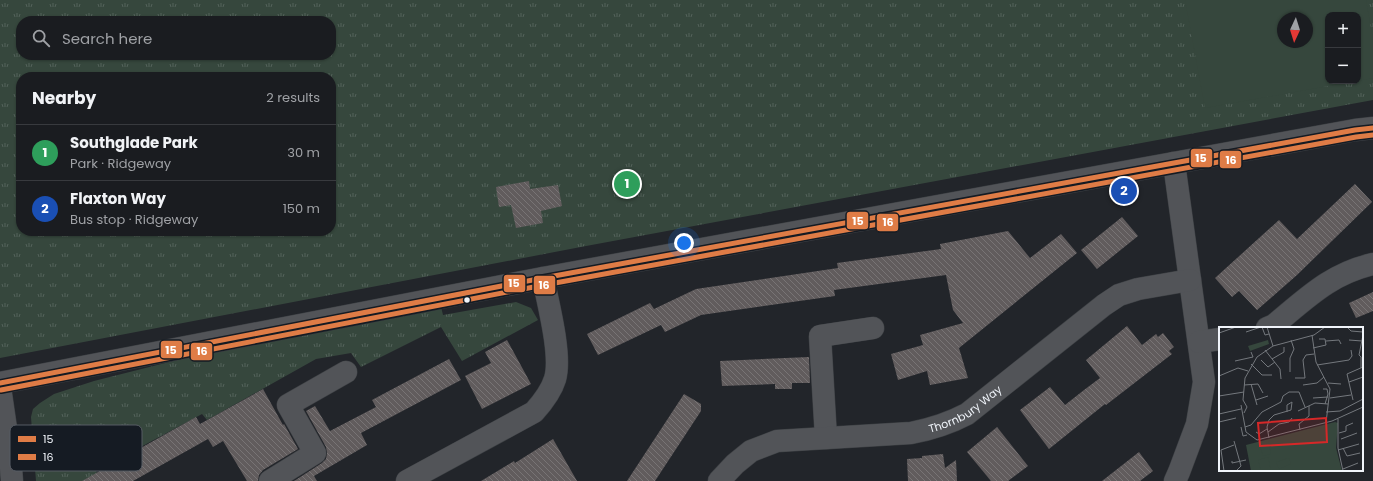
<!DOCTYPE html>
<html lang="en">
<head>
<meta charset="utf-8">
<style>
  :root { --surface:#1a1c20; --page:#232529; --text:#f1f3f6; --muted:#9fa1a5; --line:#383a3e; --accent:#a8acb1 }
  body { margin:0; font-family:Poppins,sans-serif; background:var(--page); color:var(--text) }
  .controls { position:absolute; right:12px; top:12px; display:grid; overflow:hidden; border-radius:8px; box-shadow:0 1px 3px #0004 }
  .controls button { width:36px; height:36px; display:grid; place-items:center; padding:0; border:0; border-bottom:1px solid var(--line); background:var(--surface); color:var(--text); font:20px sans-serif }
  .compass { position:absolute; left:1277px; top:12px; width:36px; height:36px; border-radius:50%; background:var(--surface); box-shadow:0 1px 3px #0004; rotate:184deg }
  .you { position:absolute; left:684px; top:243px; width:14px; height:14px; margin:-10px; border:3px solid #fff; border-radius:50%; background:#1a73e8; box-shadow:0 0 0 6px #1a73e833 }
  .badge { display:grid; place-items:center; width:26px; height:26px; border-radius:50%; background:var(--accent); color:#fff; font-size:13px; font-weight:700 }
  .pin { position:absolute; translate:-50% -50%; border:2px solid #fff; box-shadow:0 1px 4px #0006 }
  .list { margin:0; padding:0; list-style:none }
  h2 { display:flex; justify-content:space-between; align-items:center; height:52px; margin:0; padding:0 16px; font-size:17px }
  h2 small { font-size:13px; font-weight:400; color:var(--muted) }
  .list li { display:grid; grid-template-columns:26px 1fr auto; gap:12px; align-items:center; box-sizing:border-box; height:56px; padding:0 16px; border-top:1px solid var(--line) }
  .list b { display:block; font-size:15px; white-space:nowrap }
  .list p { margin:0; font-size:13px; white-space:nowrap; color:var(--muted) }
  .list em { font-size:13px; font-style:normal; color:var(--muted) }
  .icon { flex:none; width:22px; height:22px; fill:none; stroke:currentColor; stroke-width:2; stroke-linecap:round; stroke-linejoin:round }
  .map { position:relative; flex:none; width:1373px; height:481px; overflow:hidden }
  .search { position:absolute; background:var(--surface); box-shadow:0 1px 3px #0004; left:16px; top:16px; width:320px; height:44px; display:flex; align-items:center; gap:10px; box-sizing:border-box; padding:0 14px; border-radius:16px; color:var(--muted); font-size:15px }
  .panel { position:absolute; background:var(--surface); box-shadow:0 1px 3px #0004; left:16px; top:72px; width:320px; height:164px; border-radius:16px }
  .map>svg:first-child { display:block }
</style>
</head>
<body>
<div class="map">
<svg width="1373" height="481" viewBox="0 0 1373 481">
  <defs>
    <pattern id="grass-tufts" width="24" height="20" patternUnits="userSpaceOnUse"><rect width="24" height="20" fill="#36473d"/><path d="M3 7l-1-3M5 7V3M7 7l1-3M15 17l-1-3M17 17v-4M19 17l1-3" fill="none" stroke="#53625a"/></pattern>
    <pattern id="building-back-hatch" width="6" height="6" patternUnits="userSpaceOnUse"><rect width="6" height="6" fill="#615c5d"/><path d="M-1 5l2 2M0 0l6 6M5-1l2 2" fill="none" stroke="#787475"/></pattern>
  </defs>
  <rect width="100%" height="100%" fill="#22252a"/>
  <g fill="url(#grass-tufts)" fill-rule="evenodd">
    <path d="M 0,0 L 1373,0 L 1373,100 L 586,246 L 0,358 ZM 1328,15 L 1358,15 L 1358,81 L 1328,81 ZM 1283,18 L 1307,18 L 1307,42 L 1283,42 ZM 21,21 L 331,21 L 331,55 L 21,55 ZM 21,77 L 331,77 L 331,231 L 21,231 Z"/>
    <path d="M 516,302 L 531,308 L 538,320 L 462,361 L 441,327 L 361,367 L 351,353 L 316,359 L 207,420 L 202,414 L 96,471 L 101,481 L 36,481 L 31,417 L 33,409 L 40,403 L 54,394 L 94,381 L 193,356 L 441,307 L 443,315 Z"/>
  </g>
  <path fill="#36473d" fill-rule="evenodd" d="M 1185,0 L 1366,0 L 1373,40 L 1373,78 L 1358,81 L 1358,15 L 1328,15 L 1328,81 L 1356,81 L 1205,108 ZM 1283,18 L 1307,18 L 1307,42 L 1283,42 Z"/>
  <g fill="url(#building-back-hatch)">
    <path d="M 529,181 L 530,189 L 558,185 L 562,206 L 541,211 L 543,223 L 516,228 L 511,205 L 499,207 L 496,187 Z"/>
    <path d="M 1355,184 L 1372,202 L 1297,275 L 1257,310 L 1239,291 L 1232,297 L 1215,278 L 1279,220 L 1297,239 Z"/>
    <path d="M 1122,217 L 1138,236 L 1097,269 L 1081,250 Z"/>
    <path d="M 1008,231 L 1030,258 L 1061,234 L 1077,253 L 959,348 L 968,378 L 930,385 L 927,371 L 898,380 L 891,354 L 923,345 L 920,335 L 963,323 L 953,310 L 946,275 L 834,290 L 835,296 L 701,315 L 665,332 L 661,325 L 598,355 L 587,334 L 650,303 L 654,309 L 696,289 L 838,268 L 837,263 L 941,249 L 940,244 Z"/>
    <path d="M 1373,292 L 1373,311 L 1356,318 L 1349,303 Z"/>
    <path d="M 1127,326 L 1142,345 L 1156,334 L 1158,337 L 1163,333 L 1174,347 L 1169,351 L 1172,354 L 1106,405 L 1105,404 L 1049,449 L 1020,410 L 1050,387 L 1065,405 L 1084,390 L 1100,378 L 1086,360 Z"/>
    <path d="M 507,340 L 531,384 L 482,409 L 465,376 L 491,363 L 485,352 Z"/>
    <path d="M 809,357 L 810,383 L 792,383 L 792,389 L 775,389 L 775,384 L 722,386 L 720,361 Z"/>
    <path d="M 449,359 L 461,380 L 361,433 L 367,445 L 314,476 L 317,481 L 294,481 L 322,463 L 326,459 L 327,453 L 326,447 L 306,411 L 315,406 L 330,431 L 376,407 L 372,400 Z"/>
    <path d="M 263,389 L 283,425 L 284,424 L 298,449 L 263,470 L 259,475 L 258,481 L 247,481 L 223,441 L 213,447 L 208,439 L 133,481 L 82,481 L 196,417 L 200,424 Z"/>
    <path d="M 684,394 L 701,404 L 701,411 L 655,481 L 627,481 Z"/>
    <path d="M 997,427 L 1028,466 L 1008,481 L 991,481 L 967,452 Z"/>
    <path d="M 553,439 L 577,481 L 481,481 L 514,461 L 515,463 Z"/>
    <path d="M 1139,452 L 1153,471 L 1140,481 L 1102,481 Z"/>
    <path d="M 943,454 L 945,468 L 956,460 L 957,481 L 908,481 L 907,459 L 922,458 L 922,456 Z"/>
  </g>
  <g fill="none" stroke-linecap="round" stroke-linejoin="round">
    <g stroke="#3d4044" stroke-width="23">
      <g id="minor">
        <path d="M 1174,163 L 1204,382 L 1197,424 L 1179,472 L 1175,481"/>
        <path d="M 1267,328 L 1274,325 C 1307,298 1330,274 1373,264"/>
        <path d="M 1199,342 L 1220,339"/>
        <path d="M 0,383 L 543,278 L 1355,130 L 1373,128"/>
        <path d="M 0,387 L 10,456 L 12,481"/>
        <path d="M 826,438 L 820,336 L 873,328"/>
        <path d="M 270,481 L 315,453 L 288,405 L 346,372"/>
        <path d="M 407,481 L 534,412 C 543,402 551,392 555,379 C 562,356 548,303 543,278"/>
        <path id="s1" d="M 719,481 L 735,464 L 751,451 L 777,441 L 911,433 C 932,429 948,424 967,414 L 1104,305 L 1119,295 L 1138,289 L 1190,280"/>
      </g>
    </g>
    <use href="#minor" stroke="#525458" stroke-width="22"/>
    <g stroke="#151b23" stroke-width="8">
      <path id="bus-1" d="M 0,383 L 543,278 L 1355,130 L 1373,128"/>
    </g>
    <g stroke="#151b23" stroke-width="8">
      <path id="bus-2" d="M 1,390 L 544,285 L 1356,137 L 1373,135"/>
    </g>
    <use href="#bus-1" stroke="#df7c46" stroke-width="5"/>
    <use href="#bus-2" stroke="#df7c46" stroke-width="5"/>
  </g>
  <circle fill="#f0f4fa" stroke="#151b23" stroke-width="1.5" cx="467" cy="300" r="3.5"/>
  <g text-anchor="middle" stroke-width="3.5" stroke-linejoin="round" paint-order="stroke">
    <g font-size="11" fill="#f0f4fa" stroke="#151b23">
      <text dy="4" stroke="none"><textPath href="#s1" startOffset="266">Thornbury Way</textPath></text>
    </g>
  </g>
  <g transform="translate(1219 327)">
    <rect width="144" height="144" fill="#22252a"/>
    <path d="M 116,95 L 119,96 L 117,121 L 123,144 L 32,144 L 27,118 Z" fill="#36473d"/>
    <path d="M 49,13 L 50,17 L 31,24 L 29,19 ZM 49,114 L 52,127 L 44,129 L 40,116 ZM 49,130 L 52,144 L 42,144 L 39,133 ZM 70,131 L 72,137 L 60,142 L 57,135 Z" fill="#36473d"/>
    <path fill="none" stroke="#74787d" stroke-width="1" d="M 43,0 L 46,8 L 50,7M 48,0 L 54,19M 129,1 L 132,4 L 144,5M 27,5 L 42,0M 0,6 L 17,0M 93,8 L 97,35 L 111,62 L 107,96M 130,13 L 143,14M 107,14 L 120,13 L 122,17M 94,21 L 107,18 L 106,12 L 100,12M 46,23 L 61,42 L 62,52M 140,28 L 144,8M 140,28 L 142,30 L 142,41M 53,32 L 65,25 L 65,20M 42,33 L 49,40 L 56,35M 16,34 L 34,30 L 32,25M 32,37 L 43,48 L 53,48M 98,38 L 130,33 L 133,29 L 132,23M 71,45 L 71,31 L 75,22 L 72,13M 0,49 L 19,41 L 29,44M 76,51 L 86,51 L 84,33 L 87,28 L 95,27M 130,55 L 144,50M 109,56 L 122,57M 32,57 L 38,78M 25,58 L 39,57 L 44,66M 84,58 L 98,56 L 105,50M 104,62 L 108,62 L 109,67 L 106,77M 0,69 L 25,65M 94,71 L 109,70M 111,71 L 132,68M 37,73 L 49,69M 134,73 L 128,47 L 144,40M 22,78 L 27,105 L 38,113 L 113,94 L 144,80M 79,84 L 96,76 L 109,77M 107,85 L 121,84 L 144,72M 25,86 L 28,80 L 24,73 L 26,51 L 38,30 L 54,19 L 95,8 L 106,0M 0,87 L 22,82M 119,92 L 119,121 L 124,144M 0,95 L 17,91M 22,100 L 24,109 L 28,108M 26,100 L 32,98 L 43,85 L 62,75 L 64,69 L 70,65 L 80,65 L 86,80M 81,103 L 80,97 L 90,89 L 90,79M 37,105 L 40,107 L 48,102M 49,105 L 60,97 L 70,95 L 73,91M 120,106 L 127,104 L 127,99 L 134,96M 50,111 L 48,100 L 50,93 L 55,88 L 72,83 L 73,75 L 68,78 L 68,85M 122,112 L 138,106M 15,114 L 22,139 L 17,144M 124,121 L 128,129 L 141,126M 119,123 L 140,117M 13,134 L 13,136 L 27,133M 124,142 L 139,136M 5,144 L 2,123 L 15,118"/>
    <path fill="#d62828" fill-opacity="0.15" stroke="#d62828" stroke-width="2" d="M 107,91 L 108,115 L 41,119 L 39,96 Z"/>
    <rect width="144" height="144" fill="none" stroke="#f0f4fa" stroke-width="2"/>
  </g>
  <rect x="10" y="425" width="132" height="46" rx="6" fill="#151b23" stroke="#575c64" stroke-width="1"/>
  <rect x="18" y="436" width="18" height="6" fill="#df7c46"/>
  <rect x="18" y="454" width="18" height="6" fill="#df7c46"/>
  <g font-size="11" fill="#f0f4fa">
    <text x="43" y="443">15</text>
    <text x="43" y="461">16</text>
  </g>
  <g stroke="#151b23" stroke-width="1.5">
    <rect x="1190" y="148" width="23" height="20" rx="4" fill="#df7c46"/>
    <rect x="1219" y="150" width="23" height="19" rx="4" fill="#df7c46"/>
    <rect x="846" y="211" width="23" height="19" rx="4" fill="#df7c46"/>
    <rect x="876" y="213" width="23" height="19" rx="4" fill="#df7c46"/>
    <rect x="503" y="274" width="23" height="19" rx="4" fill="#df7c46"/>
    <rect x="533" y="275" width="23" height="20" rx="4" fill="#df7c46"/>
    <rect x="160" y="340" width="23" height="19" rx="4" fill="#df7c46"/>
    <rect x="190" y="342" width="23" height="19" rx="4" fill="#df7c46"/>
  </g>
  <g font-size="11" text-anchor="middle" font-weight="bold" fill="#fff">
    <text x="1201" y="162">15</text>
    <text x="1231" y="164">16</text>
    <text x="858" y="225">15</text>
    <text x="888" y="226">16</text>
    <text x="514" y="287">15</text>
    <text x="544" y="289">16</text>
    <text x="171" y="354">15</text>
    <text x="202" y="355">16</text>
  </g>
</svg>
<div class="controls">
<button>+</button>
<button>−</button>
</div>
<svg class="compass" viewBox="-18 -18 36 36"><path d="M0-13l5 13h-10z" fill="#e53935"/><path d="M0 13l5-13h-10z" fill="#9fa1a5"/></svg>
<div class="you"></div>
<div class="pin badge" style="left:627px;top:184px;background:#2e9e5b">1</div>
<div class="pin badge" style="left:1124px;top:191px;background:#1a4fb4">2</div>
<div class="search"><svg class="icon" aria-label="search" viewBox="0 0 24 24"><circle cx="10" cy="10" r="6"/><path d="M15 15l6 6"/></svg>Search here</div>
<section class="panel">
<h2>Nearby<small>2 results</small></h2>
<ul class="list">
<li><span class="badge" style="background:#2e9e5b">1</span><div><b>Southglade Park</b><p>Park · Ridgeway</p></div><em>30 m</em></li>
<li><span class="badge" style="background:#1a4fb4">2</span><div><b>Flaxton Way</b><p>Bus stop · Ridgeway</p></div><em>150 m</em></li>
</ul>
</section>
</div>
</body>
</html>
